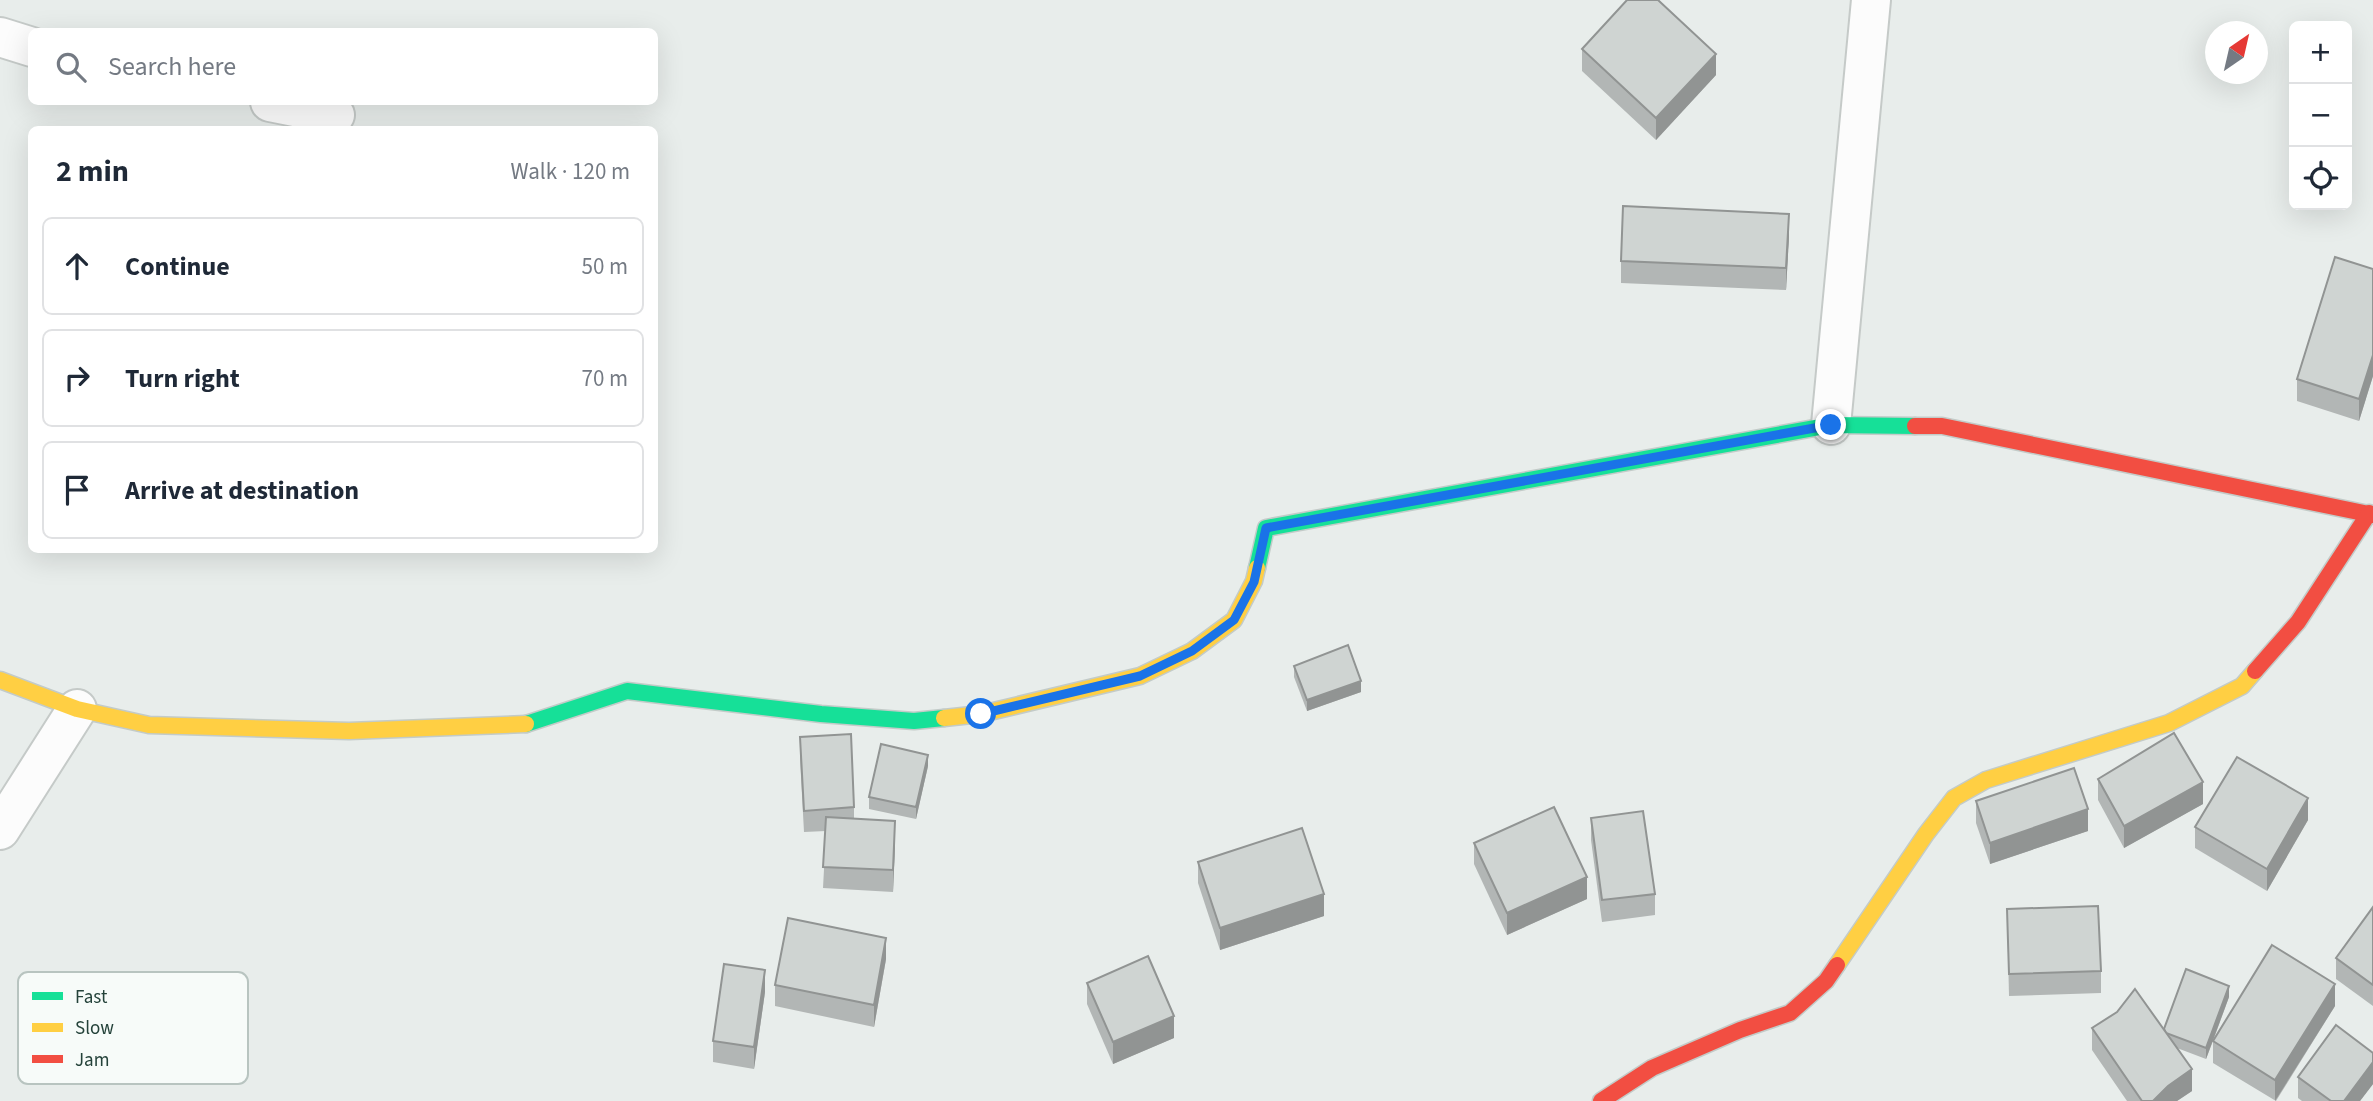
<!DOCTYPE html>
<html lang="en">
<head>
<meta charset="utf-8">
<style>
  :root { --surface:#fff; --page:#f6f6f7; --text:#1f2937; --muted:#747a83; --line:#e0e1e3 }
  body { margin:0; font-family:"Source Sans 3",sans-serif; background:var(--page); color:var(--text) }
  .controls { position:absolute; right:21px; top:21px; display:grid; overflow:hidden; border-radius:10px; box-shadow:0 7px 28px #0002 }
  .controls button { width:63px; height:63px; display:grid; place-items:center; padding:0; border:0; border-bottom:2px solid var(--line); background:var(--surface); color:var(--text); font:35px sans-serif }
  .compass { position:absolute; left:2205px; top:21px; width:63px; height:63px; border-radius:50%; background:var(--surface); box-shadow:0 7px 28px #0002; rotate:34deg }
  .stop { position:absolute; width:21px; height:21px; margin:-16px; border:5px solid #1a73e8; border-radius:50%; background:#fff }
  .stop.end { background:#1a73e8; border-color:#fff; box-shadow:0 2px 7px #0008 }
  .list { margin:0; padding:0; list-style:none }
  h2 { display:flex; justify-content:space-between; align-items:center; height:91px; margin:0; padding:0 28px; font-size:30px }
  h2 small { font-size:23px; font-weight:400; color:var(--muted) }
  .list li { display:grid; grid-template-columns:46px 1fr auto; gap:21px; align-items:center; box-sizing:border-box; height:98px; margin:0 14px 14px; padding:0 14px; border:2px solid var(--line); border-radius:10px }
  .list b { display:block; font-size:26px; white-space:nowrap }
  .list em { font-size:23px; font-style:normal; color:var(--muted) }
  .icon { flex:none; width:38px; height:38px; fill:none; stroke:currentColor; stroke-width:2; stroke-linecap:round; stroke-linejoin:round }
  .map { position:relative; flex:none; width:2373px; height:1101px; overflow:hidden }
  .search { position:absolute; background:var(--surface); box-shadow:0 7px 28px #0002; left:28px; top:28px; width:630px; height:77px; display:flex; align-items:center; gap:18px; box-sizing:border-box; padding:0 24px; border-radius:10px; color:var(--muted); font-size:26px }
  .panel { position:absolute; background:var(--surface); box-shadow:0 7px 28px #0002; left:28px; top:126px; width:630px; height:427px; border-radius:10px }
  .map>svg:first-child { display:block }
</style>
</head>
<body>
<div class="map">
<svg width="2373" height="1101" viewBox="0 0 2373 1101">
  <rect width="100%" height="100%" fill="#e8edeb"/>
  <g fill="none" stroke-linecap="round" stroke-linejoin="round">
    <g stroke="#c5cac8" stroke-width="42">
      <g id="street">
        <path d="M 0,37 L 32,47"/>
        <path d="M 270,102 L 335,115"/>
        <path d="M 1831,425 L 1871,0"/>
        <path d="M 0,830 L 77,709"/>
      </g>
    </g>
    <g stroke="#c3cbc8" stroke-width="19">
      <g id="fast">
        <path d="M 1257,568 L 1266,528 L 1831,425 L 1915,426"/>
        <path d="M 526,724 L 627,691 L 821,714 L 914,721 L 944,718"/>
      </g>
    </g>
    <g stroke="#c3cbc8" stroke-width="19">
      <g id="slow">
        <path d="M 0,680 L 77,709 L 149,725 L 349,731 L 526,724"/>
        <path d="M 944,718 L 981,714 L 1140,676 L 1192,651 L 1234,620 L 1254,581 L 1257,568"/>
        <path d="M 1837,965 L 1926,834 L 1954,798 L 1986,780 L 2169,723 L 2242,686 L 2255,671"/>
      </g>
    </g>
    <g stroke="#c3cbc8" stroke-width="19">
      <g id="jam">
        <path d="M 1915,426 L 1942,426 L 2373,515"/>
        <path d="M 2255,671 L 2298,622 L 2369,513"/>
        <path d="M 1601,1101 L 1652,1068 L 1740,1030 L 1790,1013 L 1826,981 L 1837,965"/>
      </g>
    </g>
    <use href="#street" stroke="#fcfcfc" stroke-width="38"/>
    <use href="#fast" stroke="#16e098" stroke-width="16"/>
    <use href="#slow" stroke="#ffcf43" stroke-width="16"/>
    <use href="#jam" stroke="#f24e42" stroke-width="16"/>
  </g>
  <g fill="#b2b6b5">
    <path d="M 1582,49 L 1716,75 L 1656,140 L 1582,71 Z"/>
    <path d="M 1789,236 L 1786,290 L 1621,283 L 1621,261 Z"/>
    <path d="M 2373,269 L 2373,376 L 2359,421 L 2297,401 L 2297,379 Z"/>
    <path d="M 1294,666 L 1361,692 L 1307,711 L 1294,677 Z"/>
    <path d="M 800,737 L 854,807 L 854,819 L 895,843 L 893,892 L 823,888 L 826,831 L 804,832 L 800,758 Z"/>
    <path d="M 928,766 L 916,819 L 869,809 L 869,797 Z"/>
    <path d="M 2098,779 L 2203,804 L 2124,848 L 2098,800 Z"/>
    <path d="M 1976,801 L 2088,831 L 1990,864 L 1976,823 Z"/>
    <path d="M 1591,818 L 1655,894 L 1655,915 L 1602,922 L 1591,840 Z"/>
    <path d="M 2308,820 L 2267,891 L 2195,848 L 2195,827 Z"/>
    <path d="M 1474,843 L 1587,899 L 1507,935 L 1474,864 Z"/>
    <path d="M 1198,862 L 1324,916 L 1220,950 L 1198,883 Z"/>
    <path d="M 2373,907 L 2373,1006 L 2336,979 L 2336,958 Z"/>
    <path d="M 2007,909 L 2101,971 L 2101,993 L 2009,996 Z"/>
    <path d="M 886,959 L 874,1027 L 775,1006 L 775,985 Z"/>
    <path d="M 1087,983 L 1174,1038 L 1113,1064 L 1087,1004 Z"/>
    <path d="M 765,992 L 754,1069 L 713,1062 L 713,1041 Z"/>
    <path d="M 2229,997 L 2213,1041 L 2335,1006 L 2276,1101 L 2213,1063 L 2213,1041 L 2206,1059 L 2177,1048 L 2192,1091 L 2177,1101 L 2127,1101 L 2092,1050 L 2092,1028 L 2164,1029 Z"/>
    <path d="M 2373,1053 L 2373,1084 L 2360,1101 L 2302,1101 L 2298,1098 L 2298,1077 Z"/>
  </g>
  <g fill="#919493">
    <path d="M 1716,54 L 1716,75 L 1656,140 L 1656,118 Z"/>
    <path d="M 1789,214 L 1789,236 L 1786,290 L 1786,268 Z"/>
    <path d="M 2373,354 L 2373,376 L 2359,421 L 2359,399 Z"/>
    <path d="M 1361,681 L 1361,692 L 1307,711 L 1307,700 Z"/>
    <path d="M 928,755 L 928,766 L 916,819 L 916,807 Z"/>
    <path d="M 2203,782 L 2203,804 L 2124,848 L 2124,826 Z"/>
    <path d="M 2308,798 L 2308,820 L 2267,891 L 2267,869 Z"/>
    <path d="M 2088,809 L 2088,831 L 1990,864 L 1990,843 Z"/>
    <path d="M 895,821 L 895,843 L 893,892 L 893,870 Z"/>
    <path d="M 1587,877 L 1587,899 L 1507,935 L 1507,913 Z"/>
    <path d="M 1324,894 L 1324,916 L 1220,950 L 1220,928 Z"/>
    <path d="M 886,938 L 886,959 L 874,1027 L 874,1005 Z"/>
    <path d="M 765,970 L 765,992 L 754,1069 L 754,1047 Z"/>
    <path d="M 2335,984 L 2335,1006 L 2275,1101 L 2275,1080 Z"/>
    <path d="M 2229,986 L 2229,997 L 2206,1059 L 2206,1048 Z"/>
    <path d="M 1174,1016 L 1174,1038 L 1113,1064 L 1113,1042 Z"/>
    <path d="M 2373,1062 L 2373,1084 L 2360,1101 L 2344,1101 Z"/>
    <path d="M 2192,1069 L 2192,1091 L 2177,1101 L 2153,1101 L 2168,1086 Z"/>
  </g>
  <g fill="#cfd4d2" stroke="#919493" stroke-width="2">
    <path d="M 1627,0 L 1658,0 L 1716,54 L 1656,118 L 1582,49 Z"/>
    <path d="M 1623,206 L 1789,214 L 1786,268 L 1621,261 Z"/>
    <path d="M 2335,257 L 2373,269 L 2373,355 L 2359,399 L 2297,379 Z"/>
    <path d="M 1348,645 L 1361,681 L 1307,700 L 1294,666 Z"/>
    <path d="M 2174,733 L 2203,782 L 2124,826 L 2098,779 Z"/>
    <path d="M 851,734 L 854,807 L 804,811 L 800,737 Z"/>
    <path d="M 881,744 L 928,755 L 916,807 L 869,797 Z"/>
    <path d="M 2237,757 L 2308,798 L 2267,869 L 2195,827 Z"/>
    <path d="M 2074,768 L 2088,809 L 1990,843 L 1976,801 Z"/>
    <path d="M 1554,807 L 1587,877 L 1507,913 L 1474,843 Z"/>
    <path d="M 1643,811 L 1655,894 L 1602,900 L 1591,818 Z"/>
    <path d="M 826,817 L 895,821 L 893,870 L 823,867 Z"/>
    <path d="M 1302,828 L 1324,894 L 1220,928 L 1198,862 Z"/>
    <path d="M 2098,906 L 2101,971 L 2009,974 L 2007,909 Z"/>
    <path d="M 2373,907 L 2373,985 L 2336,958 Z"/>
    <path d="M 788,918 L 886,938 L 874,1005 L 775,985 Z"/>
    <path d="M 2272,945 L 2335,984 L 2275,1080 L 2213,1041 Z"/>
    <path d="M 1148,956 L 1174,1016 L 1113,1042 L 1087,983 Z"/>
    <path d="M 724,964 L 765,970 L 754,1047 L 713,1041 Z"/>
    <path d="M 2186,969 L 2229,986 L 2206,1048 L 2166,1033 L 2164,1029 Z"/>
    <path d="M 2135,989 L 2192,1069 L 2168,1086 L 2153,1101 L 2142,1101 L 2092,1028 L 2117,1012 Z"/>
    <path d="M 2336,1025 L 2373,1053 L 2373,1062 L 2344,1101 L 2331,1101 L 2298,1077 Z"/>
  </g>
  <g fill="none" stroke-linecap="round" stroke-linejoin="round">
    <path stroke="#1a73e8" stroke-width="9" d="M 981,714 L 1140,676 L 1192,651 L 1234,620 L 1254,582 L 1266,528 L 1831,425"/>
  </g>
  <rect x="18" y="972" width="230" height="112" rx="10" fill="#f7fbf9" stroke="#b8c4c0" stroke-width="2"/>
  <rect x="32" y="992" width="31" height="8" fill="#16e098"/>
  <rect x="32" y="1023" width="31" height="9" fill="#ffcf43"/>
  <rect x="32" y="1055" width="31" height="8" fill="#f24e42"/>
  <g font-size="19" fill="#24423a">
    <text x="75" y="1003">Fast</text>
    <text x="75" y="1034">Slow</text>
    <text x="75" y="1066">Jam</text>
  </g>
</svg>
<div class="controls">
<button>+</button>
<button>−</button>
<button><svg class="icon" aria-label="locate" viewBox="0 0 24 24"><circle cx="12" cy="12" r="6"/><path d="M12 2v4M12 18v4M2 12h4M18 12h4"/></svg></button>
</div>
<svg class="compass" viewBox="-18 -18 36 36"><path d="M0-13l5 13h-10z" fill="#e53935"/><path d="M0 13l5-13h-10z" fill="#747a83"/></svg>
<div class="stop" style="left:981px;top:714px"></div>
<div class="stop end" style="left:1831px;top:425px"></div>
<div class="search"><svg class="icon" aria-label="search" viewBox="0 0 24 24"><circle cx="10" cy="10" r="6"/><path d="M15 15l6 6"/></svg>Search here</div>
<section class="panel">
<h2>2 min<small>Walk · 120 m</small></h2>
<ul class="list">
<li><svg class="icon" aria-label="ahead" viewBox="0 0 24 24"><path d="M12 20V5M6 11l6-6 6 6"/></svg><div><b>Continue</b></div><em>50 m</em></li>
<li><svg class="icon" aria-label="right" viewBox="0 0 24 24"><path d="M7 20v-9h11M14 6l5 5-5 5"/></svg><div><b>Turn right</b></div><em>70 m</em></li>
<li><svg class="icon" aria-label="arrive" viewBox="0 0 24 24"><path d="M6 21V4h12l-3 4 3 4H6"/></svg><div><b>Arrive at destination</b></div></li>
</ul>
</section>
</div>
</body>
</html>
